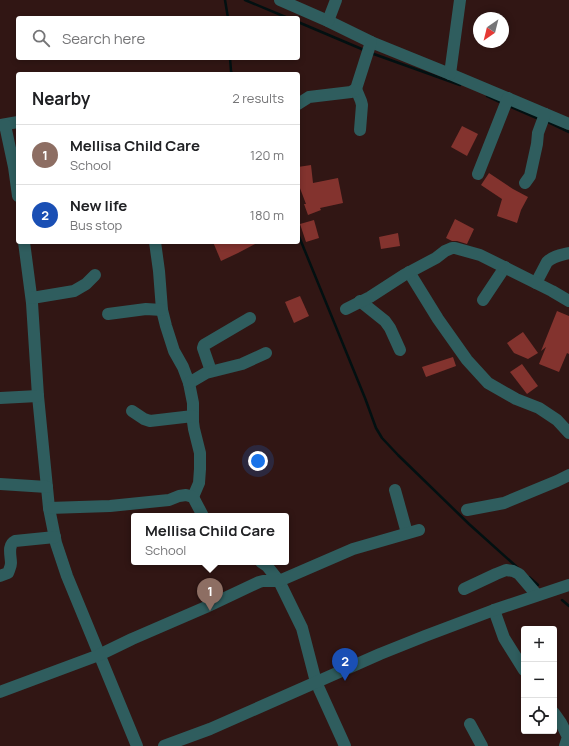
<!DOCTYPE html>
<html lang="en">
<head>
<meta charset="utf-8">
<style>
  :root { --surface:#fff; --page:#f2f2f2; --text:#202124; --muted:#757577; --line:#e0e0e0; --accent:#366e72 }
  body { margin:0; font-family:Manrope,sans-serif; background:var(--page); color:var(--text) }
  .controls { position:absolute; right:12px; bottom:12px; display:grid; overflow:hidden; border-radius:4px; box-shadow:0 2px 6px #0003 }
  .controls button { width:36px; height:36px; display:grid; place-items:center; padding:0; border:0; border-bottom:1px solid var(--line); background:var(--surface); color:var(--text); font:20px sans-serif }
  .compass { position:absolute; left:473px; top:12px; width:36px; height:36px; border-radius:50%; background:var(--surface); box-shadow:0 2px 6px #0003; rotate:215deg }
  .you { position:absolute; left:258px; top:461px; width:14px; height:14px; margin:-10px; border:3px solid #fff; border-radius:50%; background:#1a73e8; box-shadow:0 0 0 6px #1a73e833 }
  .badge { display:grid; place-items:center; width:26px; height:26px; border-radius:50%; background:var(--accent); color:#fff; font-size:13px; font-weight:700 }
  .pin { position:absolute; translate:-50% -33px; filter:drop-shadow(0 1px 2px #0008) }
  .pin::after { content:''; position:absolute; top:21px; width:14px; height:12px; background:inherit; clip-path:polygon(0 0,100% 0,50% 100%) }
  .popup { position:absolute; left:131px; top:513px; width:158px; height:52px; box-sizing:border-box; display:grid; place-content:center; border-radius:4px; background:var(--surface); filter:drop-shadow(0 1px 3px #0005); font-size:13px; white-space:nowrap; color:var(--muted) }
  .popup b { font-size:15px; color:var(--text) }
  .popup::after { content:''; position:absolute; left:50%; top:100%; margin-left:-8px; border:8px solid transparent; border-top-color:var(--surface) }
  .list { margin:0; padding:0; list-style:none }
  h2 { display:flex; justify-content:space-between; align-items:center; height:52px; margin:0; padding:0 16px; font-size:17px }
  h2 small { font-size:13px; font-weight:400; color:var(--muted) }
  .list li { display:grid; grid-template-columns:26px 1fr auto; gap:12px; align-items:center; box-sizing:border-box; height:60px; padding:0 16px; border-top:1px solid var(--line) }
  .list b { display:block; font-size:15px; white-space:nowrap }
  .list p { margin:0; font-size:13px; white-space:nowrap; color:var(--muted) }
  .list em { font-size:13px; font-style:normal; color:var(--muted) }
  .icon { flex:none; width:22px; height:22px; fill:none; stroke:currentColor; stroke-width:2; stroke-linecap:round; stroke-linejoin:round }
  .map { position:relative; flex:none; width:569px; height:746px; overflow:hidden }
  .search { position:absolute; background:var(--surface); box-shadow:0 2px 6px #0003; left:16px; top:16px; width:284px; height:44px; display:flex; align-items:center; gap:10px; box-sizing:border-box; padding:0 14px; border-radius:4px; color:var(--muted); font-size:15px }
  .panel { position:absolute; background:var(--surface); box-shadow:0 2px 6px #0003; left:16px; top:72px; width:284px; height:172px; border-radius:4px }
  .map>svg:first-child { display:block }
</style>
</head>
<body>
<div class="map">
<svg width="569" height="746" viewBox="0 0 569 746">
  <rect width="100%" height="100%" fill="#311614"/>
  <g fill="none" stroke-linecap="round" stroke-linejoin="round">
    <g stroke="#021011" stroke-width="2.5">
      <path d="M 225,0 L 228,18"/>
      <path d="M 245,0 L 288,18"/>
      <path d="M 298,22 L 364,50"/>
      <path d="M 371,53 L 460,85"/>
      <path d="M 230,58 L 231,71 L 232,74"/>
      <path d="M 487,96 L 502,103"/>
      <path d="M 509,106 L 539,119"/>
      <path d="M 546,121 L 569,132"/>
      <path d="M 298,234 L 365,398 L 376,428 L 382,438 L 398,455 L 469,524 L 518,568"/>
      <path d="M 529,577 L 538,585"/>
      <path d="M 562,600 L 569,606"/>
    </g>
  </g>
  <g fill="#83332e">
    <path d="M 462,126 L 478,134 L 467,156 L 451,147 Z"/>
    <path d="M 311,165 L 313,183 L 338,178 L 343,203 L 320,208 L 321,210 L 308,215 L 304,204 L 306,204 L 298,183 L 298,167 Z"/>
    <path d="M 489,173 L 513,189 L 528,197 L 521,210 L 517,223 L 497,216 L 502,199 L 481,185 Z"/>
    <path d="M 455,219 L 474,229 L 467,244 L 457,241 L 452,241 L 446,238 Z"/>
    <path d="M 314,220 L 319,238 L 306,242 L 300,224 Z"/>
    <path d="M 398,233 L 400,246 L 381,249 L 379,237 Z"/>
    <path d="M 213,242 L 259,242 L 238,253 L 221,261 Z"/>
    <path d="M 300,296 L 309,316 L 294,323 L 285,302 Z"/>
    <path d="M 557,311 L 569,316 L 569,354 L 567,353 L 559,372 L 539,364 L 546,347 L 541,351 Z"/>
    <path d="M 523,332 L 538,353 L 528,359 L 514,353 L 507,343 Z"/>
    <path d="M 453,357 L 456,366 L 426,377 L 422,367 Z"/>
    <path d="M 522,364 L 538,386 L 527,394 L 510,372 Z"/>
  </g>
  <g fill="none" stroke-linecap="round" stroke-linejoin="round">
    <g stroke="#2f5d5e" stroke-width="12">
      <path d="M 280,0 L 328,21 L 371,42 L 450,74 L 569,124"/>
      <path d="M 328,21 L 336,0"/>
      <path d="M 450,74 L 460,0"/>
      <path d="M 356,89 L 361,101 L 362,105 L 360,130"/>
      <path d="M 298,104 L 309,97 L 351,92 L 356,89 L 371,42"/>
      <path d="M 0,125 L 18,122"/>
      <path d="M 5,125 L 14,167 L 18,196"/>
      <path d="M 478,174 L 508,98"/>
      <path d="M 525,183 L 530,176 L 537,144 L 538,133 L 545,114"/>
      <path d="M 24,242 L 32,303 L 38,396 L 49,508 L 56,543 L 67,576 L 137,746"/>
      <path d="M 155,242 L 159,271 L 162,310 L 166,326 L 174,351 L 183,367 L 189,383 L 193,403 L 193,422 L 194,429 L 200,453 L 200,469 L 199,483 L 193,497"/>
      <path d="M 409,272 L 438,319 L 467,360 L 488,383 L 516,399 L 539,408 L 557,420 L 569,433"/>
      <path d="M 536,283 L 547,262 C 553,256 561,255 569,253"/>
      <path d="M 32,298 L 74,291 L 86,284 L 95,275"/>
      <path d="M 483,300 L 505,267"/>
      <path d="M 360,301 L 385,321 L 390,328 L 400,350"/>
      <path d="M 346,309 L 370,297 L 404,275 L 436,258 L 445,251 L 452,248 L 455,248 L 480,255 L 552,291 L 569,301"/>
      <path d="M 108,314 L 146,309 L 162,310"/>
      <path d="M 211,371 L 203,348 L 204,345 L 250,318"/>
      <path d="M 189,383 L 206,373 L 242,364 L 266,353"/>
      <path d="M 0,398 L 38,396"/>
      <path d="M 132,411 L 144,419 L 150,421 L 193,416"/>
      <path d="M 0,484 L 47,487"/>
      <path d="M 395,490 L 407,533"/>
      <path d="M 49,508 L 110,506 L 169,500 L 179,496 L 186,495 L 193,497 L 203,516"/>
      <path d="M 467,510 L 504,503 L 557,481 L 569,475"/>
      <path d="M 261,562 L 267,566 L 279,581 L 302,628 L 316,682 L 341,737 L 345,746"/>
      <path d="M 0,576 L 8,573 C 9,570 11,567 11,563 C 11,556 7,545 15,541 L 55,537"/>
      <path d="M 464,589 L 496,574 L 506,570 L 513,571 L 519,574 L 537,595"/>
      <path d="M 494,610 L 504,638 L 524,670"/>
      <path d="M 0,692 L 99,655 L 132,639 L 206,607 L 259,582 L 263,581 L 279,581 L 353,549 L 419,530"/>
      <path d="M 554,713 L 561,723 L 568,737 L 565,746"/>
      <path d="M 470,724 L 482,746"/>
      <path d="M 164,746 L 210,729 L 380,654 L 425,636 L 494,610 L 569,585"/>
    </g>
  </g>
</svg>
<div class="controls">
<button>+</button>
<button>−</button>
<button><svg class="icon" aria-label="locate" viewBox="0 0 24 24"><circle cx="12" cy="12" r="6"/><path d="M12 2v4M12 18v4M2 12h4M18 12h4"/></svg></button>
</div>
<svg class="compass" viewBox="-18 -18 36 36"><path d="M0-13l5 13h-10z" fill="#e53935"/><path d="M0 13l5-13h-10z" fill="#757577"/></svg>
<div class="you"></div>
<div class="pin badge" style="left:210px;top:611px;background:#8d6e63">1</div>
<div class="popup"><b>Mellisa Child Care</b>School</div>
<div class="pin badge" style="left:345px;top:681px;background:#1a4fb4">2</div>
<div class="search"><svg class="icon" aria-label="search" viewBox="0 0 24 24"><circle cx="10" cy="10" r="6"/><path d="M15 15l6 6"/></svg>Search here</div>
<section class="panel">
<h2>Nearby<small>2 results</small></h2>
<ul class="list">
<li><span class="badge" style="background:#8d6e63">1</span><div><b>Mellisa Child Care</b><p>School</p></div><em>120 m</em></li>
<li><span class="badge" style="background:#1a4fb4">2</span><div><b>New life</b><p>Bus stop</p></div><em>180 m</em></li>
</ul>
</section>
</div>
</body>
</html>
